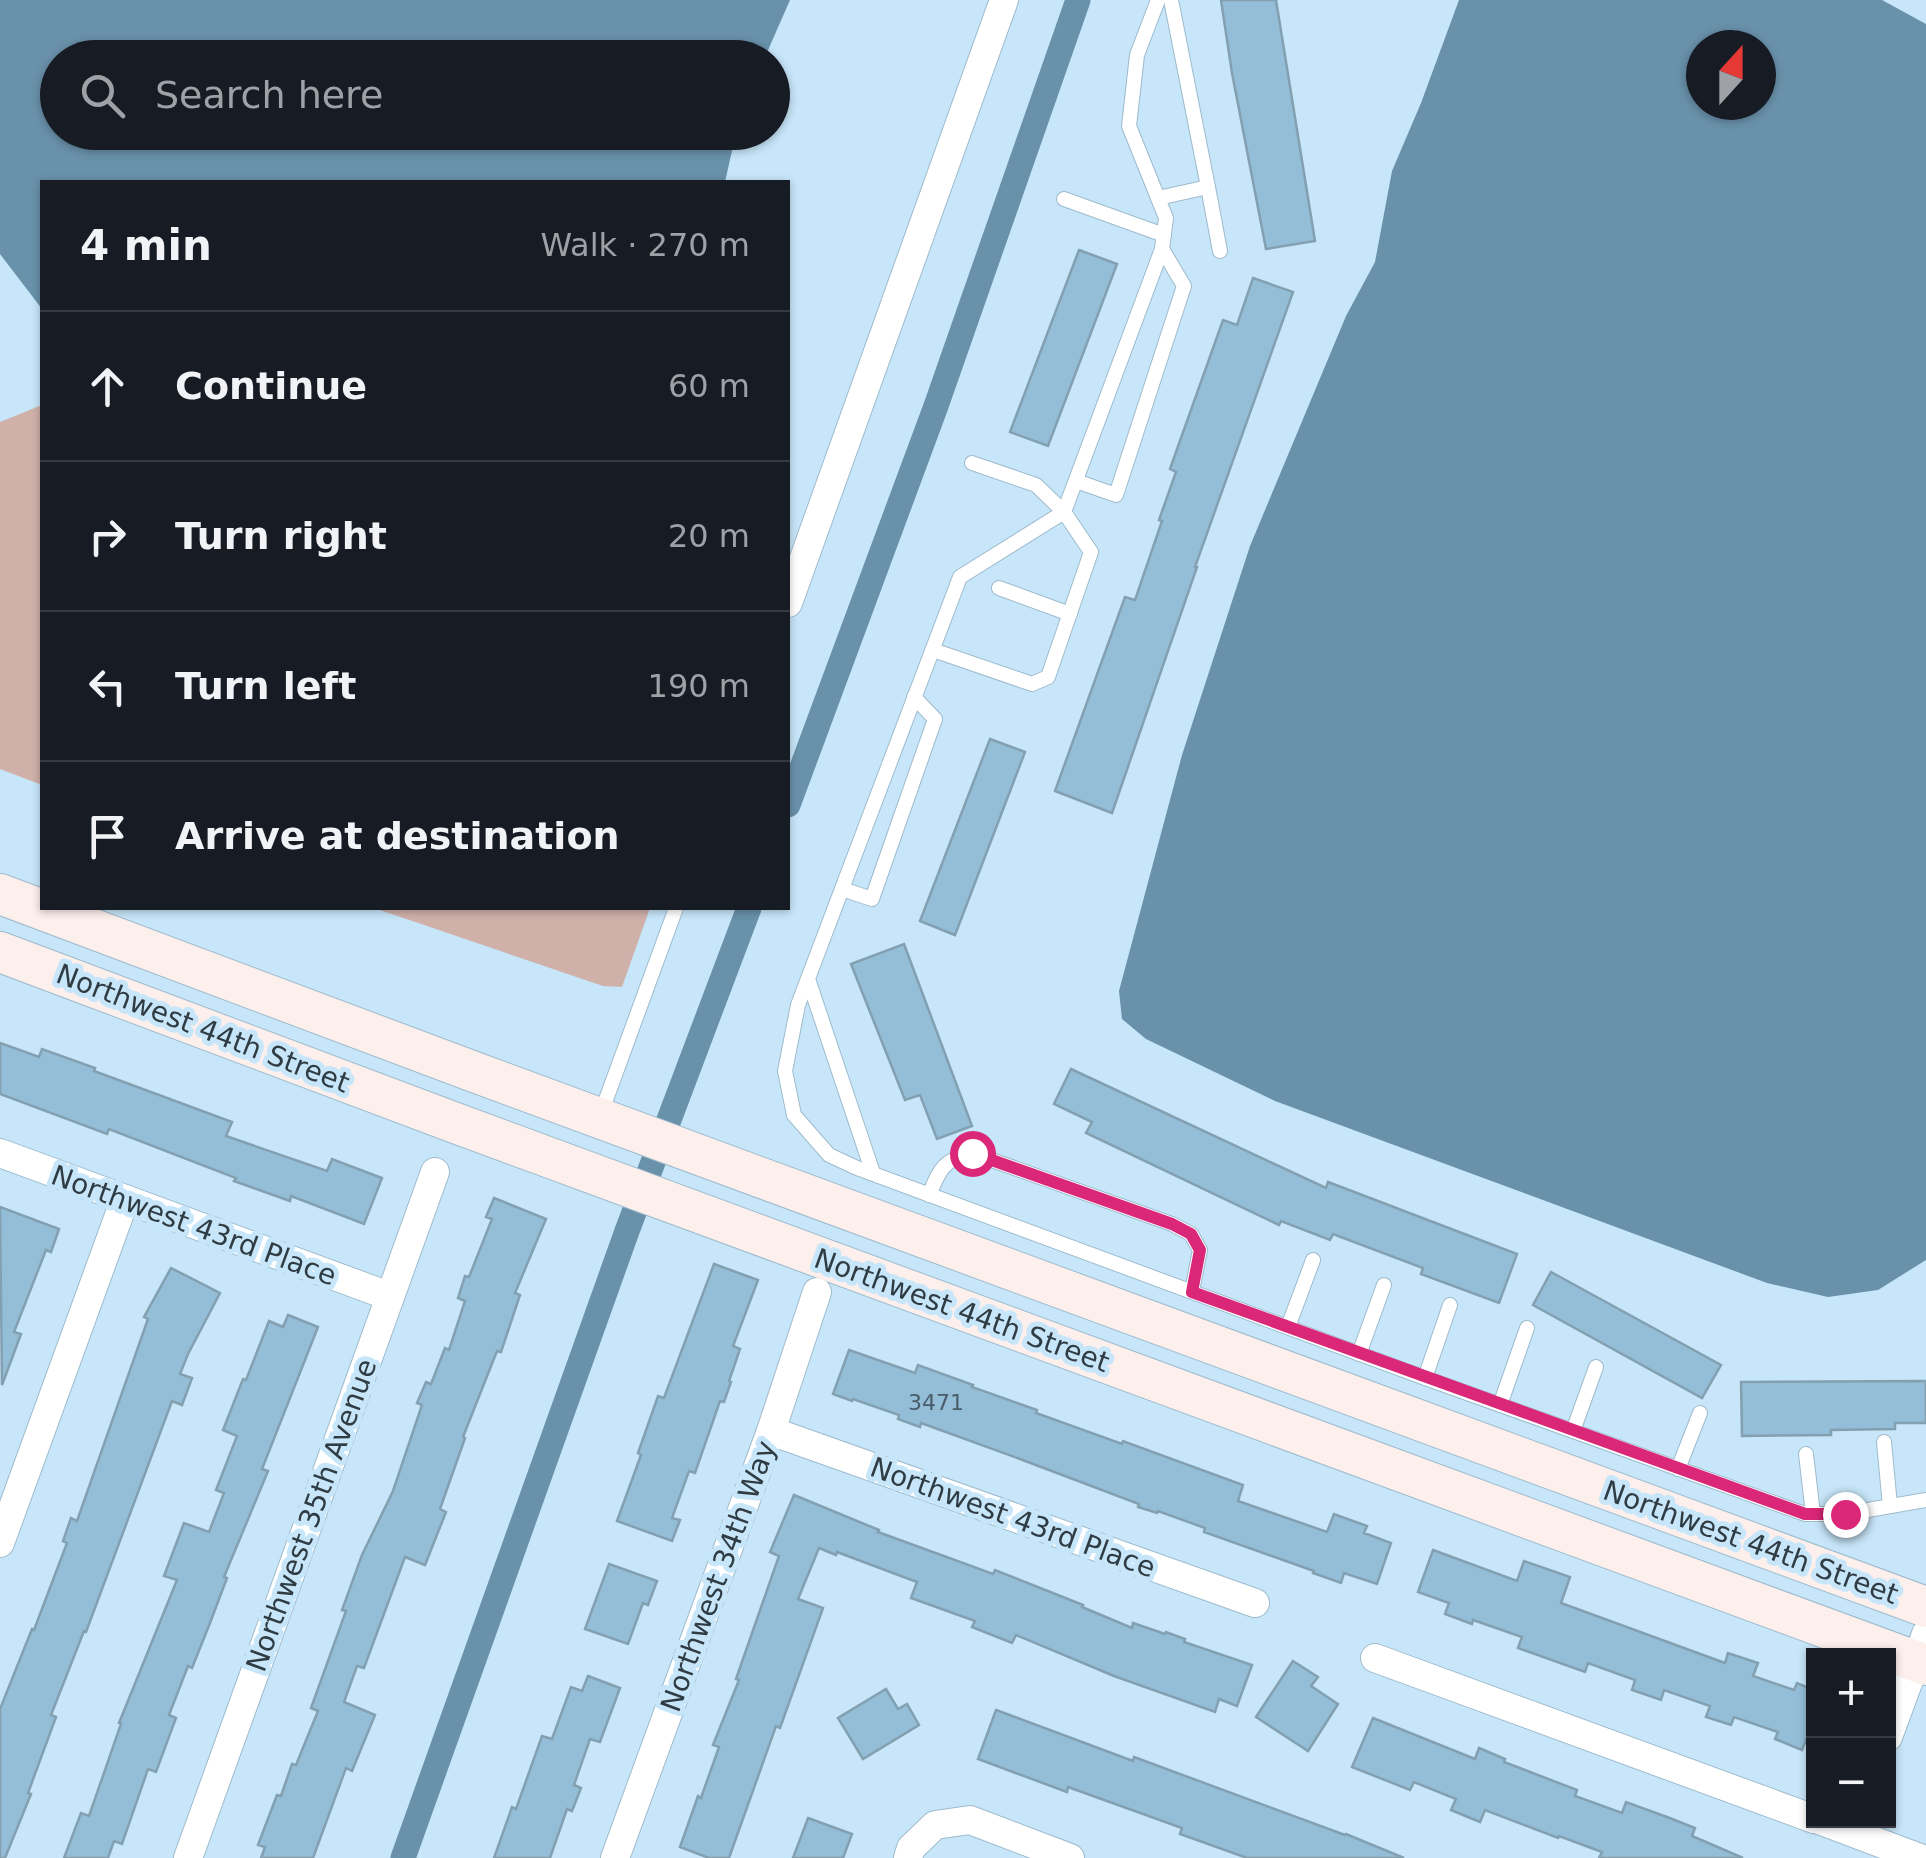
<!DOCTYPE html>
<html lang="en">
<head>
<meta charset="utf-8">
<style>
  :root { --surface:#171b24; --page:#242831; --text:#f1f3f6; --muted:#9ea1a6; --line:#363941 }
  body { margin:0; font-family:"DejaVu Sans",sans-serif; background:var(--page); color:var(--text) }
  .controls { position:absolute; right:30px; bottom:30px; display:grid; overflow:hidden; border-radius:0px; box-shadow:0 2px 8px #0004 }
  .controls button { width:90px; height:90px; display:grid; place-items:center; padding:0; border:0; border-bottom:2px solid var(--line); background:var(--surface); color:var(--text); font:50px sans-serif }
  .compass { position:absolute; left:1686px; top:30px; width:90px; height:90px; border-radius:50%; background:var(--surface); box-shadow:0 2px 8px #0004; rotate:21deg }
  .stop { position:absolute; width:30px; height:30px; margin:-22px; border:8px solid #db2777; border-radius:50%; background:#fff }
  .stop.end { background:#db2777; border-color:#fff; box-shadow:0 2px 10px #0008 }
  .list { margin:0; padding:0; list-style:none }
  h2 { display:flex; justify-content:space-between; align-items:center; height:130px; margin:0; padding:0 40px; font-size:42px }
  h2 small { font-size:32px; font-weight:400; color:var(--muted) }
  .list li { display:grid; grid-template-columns:65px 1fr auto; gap:30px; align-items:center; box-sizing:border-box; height:150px; padding:0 40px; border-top:2px solid var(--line) }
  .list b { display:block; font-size:38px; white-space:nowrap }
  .list em { font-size:32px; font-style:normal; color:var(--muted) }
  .icon { flex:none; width:55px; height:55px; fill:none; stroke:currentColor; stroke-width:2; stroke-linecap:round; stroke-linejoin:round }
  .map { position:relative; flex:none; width:1926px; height:1858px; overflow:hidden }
  .search { position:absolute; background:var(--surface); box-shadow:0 2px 8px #0004; left:40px; top:40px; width:750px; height:110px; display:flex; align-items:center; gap:25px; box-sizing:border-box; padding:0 35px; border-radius:55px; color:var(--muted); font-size:38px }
  .panel { position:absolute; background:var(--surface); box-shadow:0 2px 8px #0004; left:40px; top:180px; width:750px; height:730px; border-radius:0px }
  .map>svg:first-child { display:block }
</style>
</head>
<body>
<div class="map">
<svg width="1926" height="1858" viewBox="0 0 1926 1858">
  <rect width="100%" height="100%" fill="#c7e6f9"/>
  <g fill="#d0b1aa">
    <path d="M 42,405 L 42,785 L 0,769 L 0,422 Z"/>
    <path d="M 374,908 L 650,908 L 622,987 L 603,986 Z"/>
  </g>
  <g fill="#6991aa" fill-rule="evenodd">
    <path d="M 0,0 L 790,0 L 765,57 L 58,58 L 58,132 L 736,133 L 725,182 L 42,182 L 42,309 L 0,254 Z"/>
    <path d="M 1459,0 L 1882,0 L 1926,24 L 1926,1260 L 1878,1290 L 1828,1297 L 1767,1283 L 1275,1101 L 1146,1039 L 1122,1019 L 1119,991 L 1182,755 L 1250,546 L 1346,316 L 1375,262 L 1392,171 L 1421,103 ZM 1701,45 L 1761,45 L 1761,105 L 1701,105 Z"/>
  </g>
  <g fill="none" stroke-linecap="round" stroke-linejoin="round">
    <g stroke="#6991aa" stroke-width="25">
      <path d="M 788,805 L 936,406 L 1078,0"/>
      <path d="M 403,1858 L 627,1231 L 749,908"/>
    </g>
  </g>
  <g fill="#94bed7" stroke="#83a0b1" stroke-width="2.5">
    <path d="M 1221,0 L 1276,0 L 1315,241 L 1266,249 L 1232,73 Z"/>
    <path d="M 1079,250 L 1117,264 L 1048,446 L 1010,432 Z"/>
    <path d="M 1253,278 L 1293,292 L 1195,567 L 1197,567 L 1112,813 L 1055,791 L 1125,597 L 1135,600 L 1162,521 L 1159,520 L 1176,472 L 1170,469 L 1223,320 L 1237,325 Z"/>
    <path d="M 990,739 L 1025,752 L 955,935 L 920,921 Z"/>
    <path d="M 904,944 L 972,1126 L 937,1139 L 920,1095 L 905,1100 L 851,964 Z"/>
    <path d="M 0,1043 L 39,1057 L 42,1049 L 95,1068 L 94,1071 L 232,1122 L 226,1136 L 327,1171 L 332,1159 L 382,1178 L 364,1224 L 291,1196 L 290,1201 L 234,1181 L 236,1178 L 109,1129 L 107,1134 L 0,1094 Z"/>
    <path d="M 1071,1069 L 1326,1188 L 1328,1182 L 1517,1254 L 1499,1303 L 1421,1274 L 1423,1268 L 1333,1234 L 1330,1240 L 1281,1221 L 1279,1225 L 1086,1133 L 1092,1122 L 1054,1104 Z"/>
    <path d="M 494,1198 L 546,1219 L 515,1293 L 520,1295 L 501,1352 L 497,1351 L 463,1437 L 465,1438 L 440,1509 L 446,1512 L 425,1565 L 405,1557 L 364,1668 L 357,1666 L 344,1702 L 375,1715 L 352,1771 L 346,1768 L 313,1858 L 261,1858 L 265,1847 L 258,1845 L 277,1795 L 281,1796 L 292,1764 L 296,1765 L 318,1711 L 311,1708 L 346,1611 L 342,1610 L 362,1555 L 393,1491 L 422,1405 L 417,1403 L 426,1382 L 431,1384 L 445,1348 L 449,1350 L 465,1301 L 458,1298 L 465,1276 L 469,1277 L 492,1219 L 486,1217 Z"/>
    <path d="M 0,1207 L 59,1229 L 51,1252 L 46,1250 L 14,1332 L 21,1334 L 2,1385 Z"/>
    <path d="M 714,1264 L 758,1280 L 733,1346 L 740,1349 L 729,1381 L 731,1382 L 724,1402 L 720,1401 L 695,1473 L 689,1471 L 672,1518 L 680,1520 L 672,1541 L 617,1521 L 641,1455 L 638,1453 L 658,1396 L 664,1398 Z"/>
    <path d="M 171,1268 L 220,1293 L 188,1354 L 180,1374 L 192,1378 L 182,1405 L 172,1401 L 86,1632 L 84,1631 L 51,1715 L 56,1717 L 28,1793 L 31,1794 L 5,1858 L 0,1858 L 0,1709 L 32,1629 L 34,1630 L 67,1543 L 63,1541 L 71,1518 L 77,1521 L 148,1319 L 144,1317 Z"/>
    <path d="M 1551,1272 L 1721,1365 L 1702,1398 L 1533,1305 Z"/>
    <path d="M 288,1315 L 318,1327 L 262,1469 L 268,1471 L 224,1577 L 227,1578 L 210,1623 L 192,1668 L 188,1666 L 169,1715 L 176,1718 L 156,1772 L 148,1769 L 122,1844 L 114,1841 L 108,1858 L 64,1858 L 81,1813 L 89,1816 L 121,1724 L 119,1723 L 177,1580 L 164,1576 L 184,1523 L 209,1532 L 224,1493 L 216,1490 L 237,1436 L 223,1430 L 243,1379 L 246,1380 L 269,1321 L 283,1327 Z"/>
    <path d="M 849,1350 L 915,1373 L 918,1365 L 973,1385 L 972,1387 L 1037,1410 L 1036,1413 L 1122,1444 L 1123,1441 L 1243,1485 L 1238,1501 L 1327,1532 L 1334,1514 L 1367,1526 L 1364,1533 L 1391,1543 L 1377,1584 L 1344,1573 L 1341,1583 L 1313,1573 L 1314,1571 L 1204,1532 L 1205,1528 L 1158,1511 L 1157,1513 L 1138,1507 L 1139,1504 L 1020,1459 L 921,1423 L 920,1427 L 898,1419 L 899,1415 L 853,1399 L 852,1401 L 833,1394 Z"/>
    <path d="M 1926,1381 L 1926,1423 L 1895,1423 L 1895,1429 L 1831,1430 L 1831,1435 L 1742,1436 L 1741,1382 Z"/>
    <path d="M 794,1495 L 879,1530 L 878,1532 L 993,1574 L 995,1570 L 1083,1605 L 1082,1607 L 1132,1628 L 1133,1623 L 1165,1634 L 1166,1632 L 1185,1639 L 1184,1642 L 1252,1665 L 1237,1706 L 1219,1699 L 1215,1712 L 1114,1676 L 1016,1635 L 1012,1643 L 972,1627 L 975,1621 L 911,1598 L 917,1582 L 837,1552 L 836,1555 L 819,1548 L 798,1599 L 823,1608 L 780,1728 L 776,1726 L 729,1858 L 709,1858 L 680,1847 L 698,1796 L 701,1798 L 719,1747 L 713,1745 L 739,1680 L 736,1679 L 779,1556 L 770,1552 Z"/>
    <path d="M 1433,1550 L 1517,1581 L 1524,1561 L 1570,1577 L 1561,1603 L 1725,1663 L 1728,1653 L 1758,1663 L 1753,1676 L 1794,1690 L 1797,1683 L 1814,1690 L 1814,1741 L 1807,1738 L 1802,1750 L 1775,1739 L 1778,1732 L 1734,1717 L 1731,1725 L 1706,1717 L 1710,1706 L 1664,1690 L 1661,1700 L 1632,1690 L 1635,1680 L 1588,1663 L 1585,1672 L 1518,1648 L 1522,1637 L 1473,1620 L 1472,1624 L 1445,1614 L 1449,1603 L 1418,1592 Z"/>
    <path d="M 609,1564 L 657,1581 L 648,1605 L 643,1603 L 628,1644 L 585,1629 Z"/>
    <path d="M 1293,1661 L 1318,1677 L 1311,1686 L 1338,1704 L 1308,1751 L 1256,1717 Z"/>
    <path d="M 588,1676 L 620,1688 L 600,1742 L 590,1739 L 574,1785 L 581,1788 L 572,1811 L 567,1809 L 550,1858 L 494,1858 L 512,1807 L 516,1809 L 542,1736 L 552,1739 L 571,1687 L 582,1691 Z"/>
    <path d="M 886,1689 L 898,1709 L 907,1704 L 919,1725 L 863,1759 L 838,1718 Z"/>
    <path d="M 996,1710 L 1133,1761 L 1134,1757 L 1345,1835 L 1346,1834 L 1404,1858 L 1247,1858 L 1180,1834 L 1182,1828 L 1068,1787 L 1067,1792 L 978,1759 Z"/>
    <path d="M 1373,1718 L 1475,1759 L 1479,1748 L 1505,1759 L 1504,1762 L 1577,1790 L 1575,1796 L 1622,1813 L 1626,1802 L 1667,1817 L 1695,1828 L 1692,1836 L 1743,1858 L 1599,1858 L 1602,1852 L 1559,1836 L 1558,1838 L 1485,1810 L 1480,1822 L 1451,1810 L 1456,1799 L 1414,1782 L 1410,1790 L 1352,1767 Z"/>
    <path d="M 808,1818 L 852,1834 L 843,1858 L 793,1858 Z"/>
  </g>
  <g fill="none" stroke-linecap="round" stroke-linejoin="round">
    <g stroke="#9ebbcd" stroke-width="16">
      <g id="lane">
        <path d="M 1158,0 L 1137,55 L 1129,126 L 1166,218 L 1162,249 L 1064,512 L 960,577 L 798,1005 L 785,1071 L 794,1115 L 829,1155 L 857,1168 L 1425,1378 L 1805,1514 L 1845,1514 L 1926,1500"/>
        <path d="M 1208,187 L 1220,251"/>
        <path d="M 1158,198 L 1208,187 L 1171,0"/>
        <path d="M 1064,199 L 1164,235"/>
        <path d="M 1076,481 L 1116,495 L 1184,286 L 1162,249"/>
        <path d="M 999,588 L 1070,614"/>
        <path d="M 933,650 L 1032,684 L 1048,677 L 1091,552 L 1064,512 L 1036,485 L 972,463"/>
        <path d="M 842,889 L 872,899 L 935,719 L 914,697"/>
        <path d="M 808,979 L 873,1173"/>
        <path d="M 600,1116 L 676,908"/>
        <path d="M 929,1195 C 940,1169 943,1160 972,1153 L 1172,1224 L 1191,1234 L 1200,1250 L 1192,1291"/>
        <path d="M 1288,1327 L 1313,1260"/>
        <path d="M 1359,1354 L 1384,1285"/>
        <path d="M 1425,1378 L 1450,1305"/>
        <path d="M 1500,1405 L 1527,1328"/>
        <path d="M 1573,1431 L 1596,1367"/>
        <path d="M 1884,1442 L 1890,1506"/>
        <path d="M 1806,1454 L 1813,1514"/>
        <path d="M 1678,1469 L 1700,1413"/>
      </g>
    </g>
    <g stroke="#9ebbcd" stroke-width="30">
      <g id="street">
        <path d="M 788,603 L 1004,0"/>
        <path d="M 0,1153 L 389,1296"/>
        <path d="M 771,1431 L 1255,1603"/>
        <path d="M 0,1543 L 125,1199"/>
        <path d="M 1375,1658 L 1814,1819"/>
        <path d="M 1888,1737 L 1926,1634"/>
        <path d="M 1819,1820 L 1920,1858"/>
        <path d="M 188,1858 L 435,1172"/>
        <path d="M 615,1858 L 771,1431 L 817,1292"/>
        <path d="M 908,1858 L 911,1848 L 935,1825 L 970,1820 L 1070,1858"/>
      </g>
    </g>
    <g stroke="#9ebbcd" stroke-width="42">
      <g id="secondary">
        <path d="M 0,894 L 477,1073 L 1926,1607"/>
        <path d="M 0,952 L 458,1124 L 1926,1665"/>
      </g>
    </g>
    <use href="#lane" stroke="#fff" stroke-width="14"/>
    <use href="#street" stroke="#fff" stroke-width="28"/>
    <use href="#secondary" stroke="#fcefec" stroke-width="40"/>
  </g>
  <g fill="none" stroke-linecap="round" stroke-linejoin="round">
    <path stroke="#db2777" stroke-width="12" d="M 972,1153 L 1172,1224 L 1191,1234 L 1200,1250 L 1192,1292 L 1805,1514 L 1845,1514"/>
  </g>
  <g text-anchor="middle" stroke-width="10" stroke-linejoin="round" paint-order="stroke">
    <g font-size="22" fill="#495c69">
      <text x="936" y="1410">3471</text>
    </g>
    <g font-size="28" fill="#303c44" stroke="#c7e6f9">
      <text transform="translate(203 1028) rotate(21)" y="10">Northwest 44th Street</text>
      <text transform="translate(194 1225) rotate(20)" y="10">Northwest 43rd Place</text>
      <text transform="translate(962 1310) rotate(20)" y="10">Northwest 44th Street</text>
      <text transform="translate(311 1515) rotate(-70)" y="10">Northwest 35th Avenue</text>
      <text transform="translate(1013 1517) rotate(20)" y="10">Northwest 43rd Place</text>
      <text transform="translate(1751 1542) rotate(20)" y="10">Northwest 44th Street</text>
      <text transform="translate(718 1576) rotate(-70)" y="10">Northwest 34th Way</text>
    </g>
  </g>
</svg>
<div class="controls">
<button>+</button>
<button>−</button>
</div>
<svg class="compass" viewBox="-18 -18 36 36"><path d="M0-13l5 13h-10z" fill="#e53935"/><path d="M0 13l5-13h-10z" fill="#9ea1a6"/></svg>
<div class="stop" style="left:972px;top:1153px"></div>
<div class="stop end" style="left:1845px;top:1514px"></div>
<div class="search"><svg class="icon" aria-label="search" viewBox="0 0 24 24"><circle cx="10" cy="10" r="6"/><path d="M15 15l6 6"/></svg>Search here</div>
<section class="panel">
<h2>4 min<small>Walk · 270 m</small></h2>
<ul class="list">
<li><svg class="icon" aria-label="ahead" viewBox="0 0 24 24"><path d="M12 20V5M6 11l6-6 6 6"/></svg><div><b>Continue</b></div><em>60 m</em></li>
<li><svg class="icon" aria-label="right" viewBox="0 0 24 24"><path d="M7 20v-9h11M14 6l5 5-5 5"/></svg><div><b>Turn right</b></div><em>20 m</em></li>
<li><svg class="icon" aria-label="left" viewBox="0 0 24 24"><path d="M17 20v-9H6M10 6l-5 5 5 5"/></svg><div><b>Turn left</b></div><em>190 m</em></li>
<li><svg class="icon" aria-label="arrive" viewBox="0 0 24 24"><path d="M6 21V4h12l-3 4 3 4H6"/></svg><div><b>Arrive at destination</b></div></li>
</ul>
</section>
</div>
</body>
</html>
